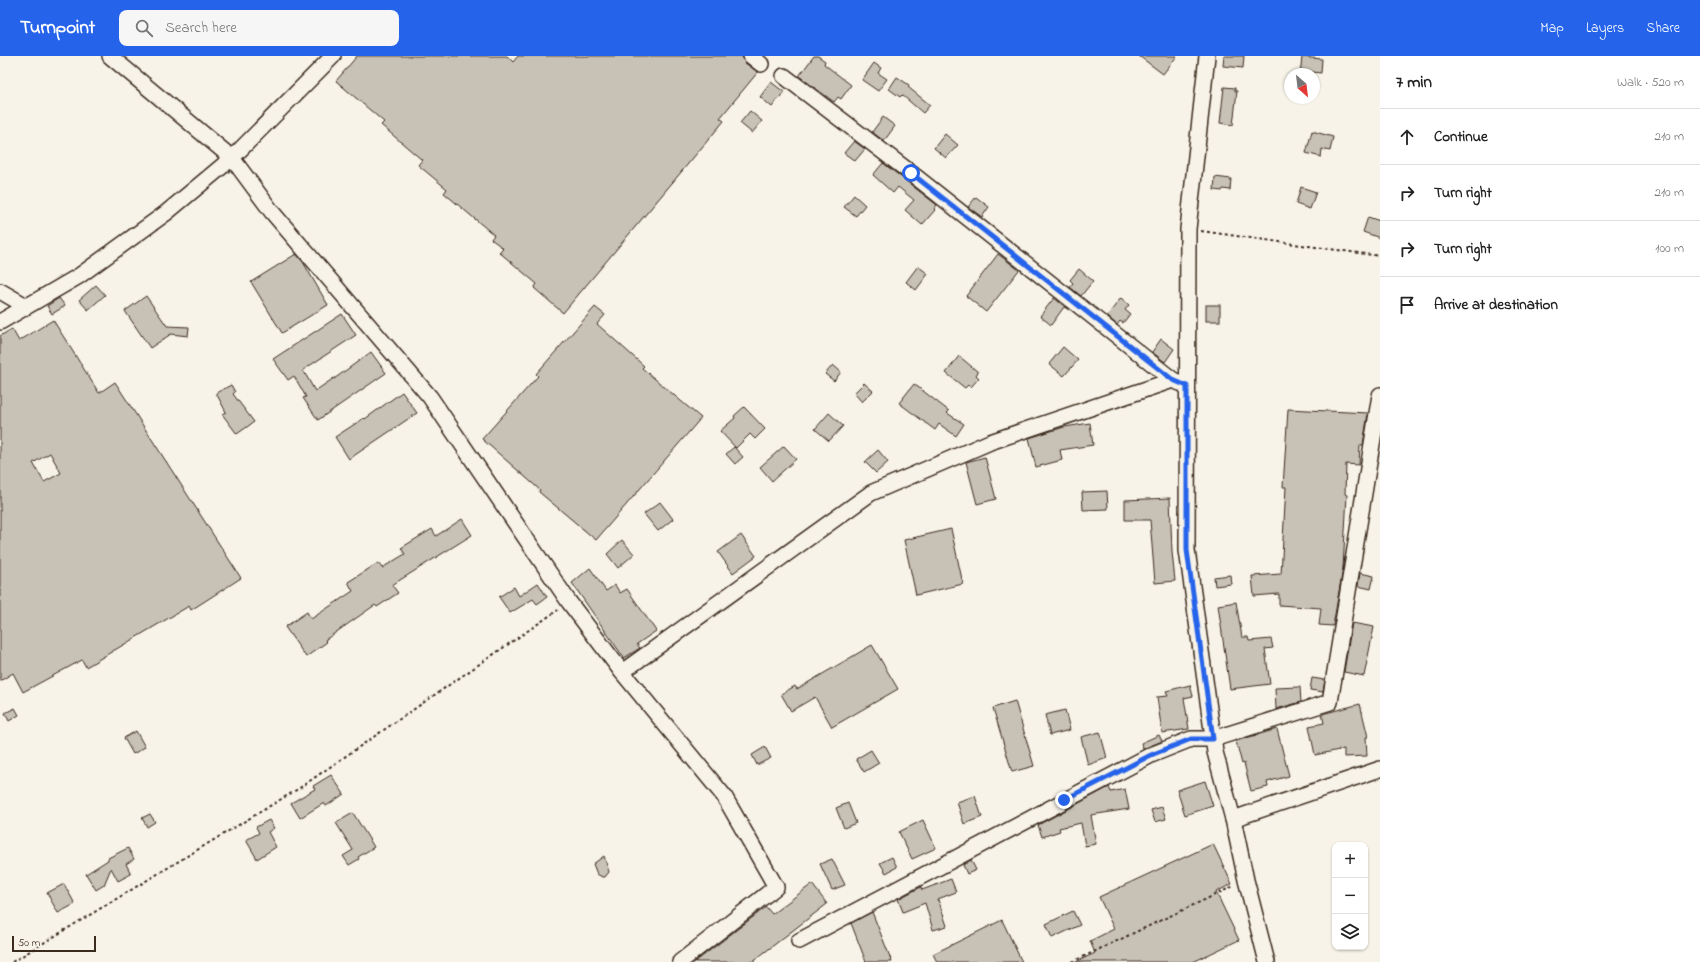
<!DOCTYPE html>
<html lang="en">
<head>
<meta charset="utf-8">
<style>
  :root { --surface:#fff; --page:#f6f6f6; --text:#222; --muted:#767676; --line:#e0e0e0; --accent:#2563eb }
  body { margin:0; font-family:"Indie Flower",sans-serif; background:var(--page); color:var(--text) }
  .controls { position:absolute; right:12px; bottom:12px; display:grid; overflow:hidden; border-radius:8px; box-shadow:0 1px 3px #0004 }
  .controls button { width:36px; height:36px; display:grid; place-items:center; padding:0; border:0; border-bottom:1px solid var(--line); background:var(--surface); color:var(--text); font:20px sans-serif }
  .compass { position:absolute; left:1284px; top:12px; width:36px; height:36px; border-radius:50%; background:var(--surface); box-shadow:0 1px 3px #0004; rotate:152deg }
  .scale { position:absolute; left:12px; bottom:10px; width:84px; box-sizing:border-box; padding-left:4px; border:2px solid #3b2a1e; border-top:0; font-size:11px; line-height:14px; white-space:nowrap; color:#3b2a1e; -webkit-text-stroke:3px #f7f3e8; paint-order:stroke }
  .stop { position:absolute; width:12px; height:12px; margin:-9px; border:3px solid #2563eb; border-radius:50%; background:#fff }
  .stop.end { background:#2563eb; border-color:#fff; box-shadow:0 1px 4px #0008 }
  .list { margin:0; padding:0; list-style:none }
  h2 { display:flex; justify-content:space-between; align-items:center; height:52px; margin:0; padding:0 16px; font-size:17px }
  h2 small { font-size:13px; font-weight:400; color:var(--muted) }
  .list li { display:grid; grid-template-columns:26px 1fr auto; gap:12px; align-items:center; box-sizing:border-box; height:56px; padding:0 16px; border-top:1px solid var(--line) }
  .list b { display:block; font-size:15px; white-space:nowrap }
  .list em { font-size:13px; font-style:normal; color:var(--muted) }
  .icon { flex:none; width:22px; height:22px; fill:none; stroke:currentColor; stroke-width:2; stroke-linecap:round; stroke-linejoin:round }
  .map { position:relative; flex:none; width:1380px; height:906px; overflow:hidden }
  header { display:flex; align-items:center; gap:24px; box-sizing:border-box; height:56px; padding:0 20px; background:var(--accent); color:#fff }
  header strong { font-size:19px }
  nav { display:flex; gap:22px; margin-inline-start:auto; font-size:14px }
  .search { width:280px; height:36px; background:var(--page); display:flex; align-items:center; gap:10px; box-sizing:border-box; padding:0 14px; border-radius:8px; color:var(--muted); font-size:15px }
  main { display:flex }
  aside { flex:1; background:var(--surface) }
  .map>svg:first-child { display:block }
</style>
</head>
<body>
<header>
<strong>Turnpoint</strong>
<div class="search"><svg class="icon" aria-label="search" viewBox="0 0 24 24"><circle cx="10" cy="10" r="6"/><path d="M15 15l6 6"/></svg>Search here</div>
<nav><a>Map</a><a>Layers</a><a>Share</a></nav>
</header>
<main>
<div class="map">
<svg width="1380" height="906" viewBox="0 0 1380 906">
  <rect width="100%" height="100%" fill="#f7f3e8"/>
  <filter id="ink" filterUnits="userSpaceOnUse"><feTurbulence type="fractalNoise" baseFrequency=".025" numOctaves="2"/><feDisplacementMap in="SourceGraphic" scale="8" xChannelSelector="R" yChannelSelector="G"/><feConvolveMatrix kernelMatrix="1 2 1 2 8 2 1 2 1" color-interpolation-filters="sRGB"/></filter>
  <g filter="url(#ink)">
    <g fill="#c8c1b6" stroke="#3b2a1e" fill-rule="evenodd">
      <path d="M 357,0 L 507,0 L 513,6 L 518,0 L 742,0 L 745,7 L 758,16 L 720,62 L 724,65 L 563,257 L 534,232 L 537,228 L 499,196 L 503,192 L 491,183 L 494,179 L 444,137 L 447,133 L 418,109 L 422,104 L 381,69 L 384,66 L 336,25 Z"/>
      <path d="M 814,0 L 818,0 L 825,5 L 824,8 L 851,29 L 841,43 L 838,41 L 834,46 L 799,20 Z"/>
      <path d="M 1139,0 L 1177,0 L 1163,18 Z"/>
      <path d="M 1224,0 L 1244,0 L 1243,12 L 1223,10 Z"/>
      <path d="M 1302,1 L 1322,3 L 1321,17 L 1312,16 L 1312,18 L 1300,18 Z"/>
      <path d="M 874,7 L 881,12 L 878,17 L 887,23 L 878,35 L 862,24 Z"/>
      <path d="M 897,21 L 909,29 L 908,31 L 930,49 L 923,57 L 902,39 L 900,41 L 889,33 Z"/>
      <path d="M 771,26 L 784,36 L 772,51 L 760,41 Z"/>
      <path d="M 1224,31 L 1235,32 L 1235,35 L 1237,35 L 1233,69 L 1220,67 Z"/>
      <path d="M 750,55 L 762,65 L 752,77 L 740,67 Z"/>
      <path d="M 883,61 L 895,70 L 884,85 L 872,76 Z"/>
      <path d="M 1312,75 L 1333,81 L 1330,95 L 1322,93 L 1321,101 L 1306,97 Z"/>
      <path d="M 945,78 L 958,89 L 946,102 L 934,92 Z"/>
      <path d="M 854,85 L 865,93 L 855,105 L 844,97 Z"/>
      <path d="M 883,107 L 937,149 L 934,153 L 935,154 L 922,169 L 905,154 L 914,144 L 898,131 L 893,137 L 873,119 Z"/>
      <path d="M 1215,121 L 1231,123 L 1230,134 L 1223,133 L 1222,135 L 1214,134 Z"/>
      <path d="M 1301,131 L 1316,136 L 1310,153 L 1296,148 Z"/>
      <path d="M 854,139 L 865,149 L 856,160 L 844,151 Z"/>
      <path d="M 976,141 L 989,151 L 982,161 L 968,151 Z"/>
      <path d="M 1368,161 L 1380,165 L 1380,182 L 1363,176 Z"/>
      <path d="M 296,198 L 303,206 L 328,249 L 282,277 L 251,226 Z"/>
      <path d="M 998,198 L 1019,214 L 986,256 L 966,240 Z"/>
      <path d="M 918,210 L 928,218 L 916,234 L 906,226 Z"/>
      <path d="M 1079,213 L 1093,225 L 1081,240 L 1070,231 L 1073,227 L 1070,224 Z"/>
      <path d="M 96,229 L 105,239 L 88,254 L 79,244 Z"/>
      <path d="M 146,240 L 167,270 L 189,271 L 188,280 L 171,278 L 150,292 L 125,255 Z"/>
      <path d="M 59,242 L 65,250 L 52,258 L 47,250 Z"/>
      <path d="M 1054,242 L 1069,254 L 1064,251 L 1051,269 L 1040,260 Z"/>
      <path d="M 1121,242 L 1129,249 L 1125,254 L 1130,258 L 1123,267 L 1120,265 L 1117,269 L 1107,260 Z"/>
      <rect x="1206" y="249" width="14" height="16"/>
      <path d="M 595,251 L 605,259 L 597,268 L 644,310 L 642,312 L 701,362 L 596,484 L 539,436 L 540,434 L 482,383 L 538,320 L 536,318 Z"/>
      <path d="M 342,258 L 356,279 L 303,314 L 315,335 L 334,322 L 334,323 L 371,296 L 386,317 L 318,364 L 303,342 L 306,341 L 294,320 L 288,324 L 273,303 Z"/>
      <path d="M 53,264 L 99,337 L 115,326 L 241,522 L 191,554 L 189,550 L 86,611 L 82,604 L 23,636 L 13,617 L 0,625 L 0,280 L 12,273 L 19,285 ZM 50,397 L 61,417 L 44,426 L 33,407 Z"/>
      <path d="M 1161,283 L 1174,293 L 1165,306 L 1152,296 Z"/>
      <path d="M 1063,291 L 1078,304 L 1064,320 L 1049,308 Z"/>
      <path d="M 959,300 L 978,316 L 976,319 L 979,322 L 971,331 L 968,329 L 965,332 L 946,317 Z"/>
      <path d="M 833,309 L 841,316 L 834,325 L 825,318 Z"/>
      <path d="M 864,327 L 873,335 L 862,346 L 854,337 Z"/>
      <path d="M 914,328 L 949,355 L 947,357 L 964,368 L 956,380 L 939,368 L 935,374 L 899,347 Z"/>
      <path d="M 231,329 L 235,336 L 233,338 L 254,366 L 237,378 L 222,358 L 226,356 L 216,337 Z"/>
      <path d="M 402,336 L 417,357 L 349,403 L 335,381 L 364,362 L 365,363 Z"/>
      <path d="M 744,351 L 765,373 L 755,383 L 750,378 L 736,392 L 720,375 L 735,362 L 734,360 Z"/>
      <path d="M 1288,353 L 1368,357 L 1363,389 L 1360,389 L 1359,409 L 1346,408 L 1345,438 L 1347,439 L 1343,512 L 1333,570 L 1319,569 L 1321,552 L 1279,549 L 1279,538 L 1254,540 L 1252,520 L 1281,518 L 1286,431 L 1283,431 Z"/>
      <path d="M 829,357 L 843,370 L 829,385 L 815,373 Z"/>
      <path d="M 1090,367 L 1093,389 L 1060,394 L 1062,404 L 1036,411 L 1029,382 L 1064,371 Z"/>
      <path d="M 784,390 L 796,403 L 772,425 L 760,411 Z"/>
      <path d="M 734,391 L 743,401 L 735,408 L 726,398 Z"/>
      <path d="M 878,394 L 888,406 L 876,417 L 865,406 Z"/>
      <path d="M 985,401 L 996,443 L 977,448 L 966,406 Z"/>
      <path d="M 1107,435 L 1108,453 L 1083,454 L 1082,436 Z"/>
      <path d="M 1170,442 L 1172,496 L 1175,525 L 1155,527 L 1150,464 L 1125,464 L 1125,444 Z"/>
      <path d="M 660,446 L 673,463 L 658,475 L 644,458 Z"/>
      <path d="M 462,463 L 472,479 L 392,529 L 398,537 L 377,551 L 375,549 L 325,584 L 327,586 L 306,601 L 285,571 L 307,556 L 311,563 L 353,535 L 348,526 L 378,507 L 382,512 L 405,498 L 401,492 L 432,473 L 436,480 Z"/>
      <path d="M 951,473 L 963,528 L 916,539 L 904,484 Z"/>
      <path d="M 741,479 L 756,500 L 733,517 L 718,496 Z"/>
      <path d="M 622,484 L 634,498 L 618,512 L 607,498 Z"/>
      <path d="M 590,512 L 606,535 L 615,529 L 620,537 L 627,533 L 656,575 L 637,588 L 640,592 L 624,602 L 572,527 Z"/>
      <path d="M 1360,517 L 1374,520 L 1371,533 L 1358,530 Z"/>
      <path d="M 1230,519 L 1231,528 L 1215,530 L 1214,521 Z"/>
      <path d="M 538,527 L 547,541 L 537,548 L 533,543 L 510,557 L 499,541 L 514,531 L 519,540 Z"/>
      <path d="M 1236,546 L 1242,581 L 1248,581 L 1249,585 L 1271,583 L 1273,592 L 1265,593 L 1270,628 L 1230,633 L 1218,549 Z"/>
      <path d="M 1352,567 L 1374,571 L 1364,620 L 1344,616 Z"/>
      <path d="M 872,589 L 898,633 L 832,671 L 815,641 L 791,655 L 781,638 L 795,630 L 797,633 Z"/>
      <path d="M 1312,622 L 1325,624 L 1323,636 L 1310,634 Z"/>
      <path d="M 1190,629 L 1193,640 L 1184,642 L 1189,673 L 1162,677 L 1157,641 L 1168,640 L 1166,635 Z"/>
      <path d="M 1300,631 L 1301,646 L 1276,653 L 1275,632 Z"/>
      <path d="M 1015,645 L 1034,710 L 1012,716 L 993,652 Z"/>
      <path d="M 1360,648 L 1368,681 L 1366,681 L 1367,700 L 1344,701 L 1344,693 L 1315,699 L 1309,670 L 1324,667 L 1322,658 Z"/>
      <path d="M 15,652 L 19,659 L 9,665 L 5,657 Z"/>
      <path d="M 1065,654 L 1070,674 L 1050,679 L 1045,659 Z"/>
      <path d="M 1277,673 L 1289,720 L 1267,726 L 1268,731 L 1251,735 L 1244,707 L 1242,708 L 1236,685 Z"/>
      <path d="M 136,675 L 145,691 L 133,698 L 124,682 Z"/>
      <path d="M 1100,676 L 1107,702 L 1088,709 L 1081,681 Z"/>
      <path d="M 1159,679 L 1162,685 L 1143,693 L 1141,687 Z"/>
      <path d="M 765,691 L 771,702 L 757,709 L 752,699 Z"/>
      <path d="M 871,694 L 879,707 L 864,716 L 856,703 Z"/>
      <path d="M 331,719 L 344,738 L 326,750 L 324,747 L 300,762 L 291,747 L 315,733 L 313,730 Z"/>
      <path d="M 1205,725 L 1213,750 L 1185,759 L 1177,734 Z"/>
      <path d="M 1109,731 L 1111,736 L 1125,733 L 1129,753 L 1091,759 L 1096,788 L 1085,790 L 1081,767 L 1059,772 L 1060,775 L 1042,781 L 1038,769 Z"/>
      <path d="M 975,740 L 982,761 L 964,768 L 957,746 Z"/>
      <path d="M 848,747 L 856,767 L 844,772 L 836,752 Z"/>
      <path d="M 1162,751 L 1166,763 L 1155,766 L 1151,754 Z"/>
      <path d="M 353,757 L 374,791 L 358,801 L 359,803 L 349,809 L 343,800 L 353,794 L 336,767 Z"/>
      <path d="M 150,758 L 155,766 L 147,771 L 142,762 Z"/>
      <path d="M 269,764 L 274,772 L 268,776 L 276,791 L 257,803 L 246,784 L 259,777 L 256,771 Z"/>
      <path d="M 923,764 L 936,792 L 912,803 L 899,776 Z"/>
      <path d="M 1213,788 L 1232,828 L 1216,836 L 1239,884 L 1193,906 L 1076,906 L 1095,897 L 1090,885 L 1114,873 L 1099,841 Z"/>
      <path d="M 128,792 L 134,803 L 126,808 L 131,818 L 118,825 L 111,812 L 104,829 L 96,834 L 86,818 L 108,804 L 108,802 Z"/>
      <path d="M 604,800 L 609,816 L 605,821 L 602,821 L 597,818 L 593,808 Z"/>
      <path d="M 892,801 L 897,811 L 886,817 L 880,807 Z"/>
      <path d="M 832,803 L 845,829 L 832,834 L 820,808 Z"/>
      <path d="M 971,804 L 976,814 L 967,818 L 963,809 Z"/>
      <path d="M 951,823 L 956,836 L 938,843 L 947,870 L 933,874 L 925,847 L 903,856 L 898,843 L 921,831 L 922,834 Z"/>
      <path d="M 64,828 L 75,848 L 58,857 L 47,837 Z"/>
      <path d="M 812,828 L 827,848 L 752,906 L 695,906 L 766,851 L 772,858 Z"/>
      <path d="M 1073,855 L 1080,869 L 1052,882 L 1046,868 Z"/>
      <path d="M 872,856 L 892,906 L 866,906 L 851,867 Z"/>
      <path d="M 1002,864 L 1022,906 L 937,906 L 933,898 Z"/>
    </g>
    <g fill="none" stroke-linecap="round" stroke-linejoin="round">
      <g stroke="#3b2a1e" stroke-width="18">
        <g id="minor">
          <path d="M 110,0 L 232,102 L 272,156 L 430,341 L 569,546 L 622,616 L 724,740 L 776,831 L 680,906"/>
          <path d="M 751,0 L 761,8"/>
          <path d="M 1207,0 L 1188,173 L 1187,494 L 1215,696 L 1233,763 L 1246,824 L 1267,906"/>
          <path d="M 784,20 L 911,117 L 1173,324 L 1180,327"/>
          <path d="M 0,235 L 26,250"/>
          <path d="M 0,266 L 79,220 L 166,157 L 232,102 L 333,0"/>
          <path d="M 622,616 L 871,437 L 990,386 L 1173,324"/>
          <path d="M 1233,763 L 1380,713"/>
          <path d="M 799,885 L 1151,699 L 1191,683 L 1213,683 L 1330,646 L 1380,339"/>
        </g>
      </g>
      <g stroke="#3b2a1e" stroke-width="2" stroke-dasharray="3 3" stroke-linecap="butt">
        <path d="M 1201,175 L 1380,200"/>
        <path d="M 12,906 L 298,733 L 558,554"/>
        <path d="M 1072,906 L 1234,830"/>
      </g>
      <use href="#minor" stroke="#f7f3e8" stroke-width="15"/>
    </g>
  </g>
  <g fill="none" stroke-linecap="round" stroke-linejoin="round" filter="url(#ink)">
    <path stroke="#2563eb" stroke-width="5" d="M 911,117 L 1173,324 L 1187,330 L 1187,494 L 1213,683 L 1191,683 L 1151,699 L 1064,744"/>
  </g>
</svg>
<div class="controls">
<button>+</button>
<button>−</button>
<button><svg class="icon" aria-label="layers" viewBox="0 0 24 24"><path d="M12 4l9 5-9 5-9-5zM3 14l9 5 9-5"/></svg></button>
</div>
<svg class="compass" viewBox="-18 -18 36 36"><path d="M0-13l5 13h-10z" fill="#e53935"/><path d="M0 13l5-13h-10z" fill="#767676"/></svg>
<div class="scale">50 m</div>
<div class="stop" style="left:911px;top:117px"></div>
<div class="stop end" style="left:1064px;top:744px"></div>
</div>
<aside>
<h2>7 min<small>Walk · 520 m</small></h2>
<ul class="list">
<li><svg class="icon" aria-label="ahead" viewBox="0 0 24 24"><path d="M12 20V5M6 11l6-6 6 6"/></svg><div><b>Continue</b></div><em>210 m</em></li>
<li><svg class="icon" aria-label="right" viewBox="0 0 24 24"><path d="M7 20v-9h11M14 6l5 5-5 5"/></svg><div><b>Turn right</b></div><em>210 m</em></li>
<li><svg class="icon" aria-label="right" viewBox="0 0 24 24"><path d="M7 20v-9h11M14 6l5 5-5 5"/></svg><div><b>Turn right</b></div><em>100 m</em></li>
<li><svg class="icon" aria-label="arrive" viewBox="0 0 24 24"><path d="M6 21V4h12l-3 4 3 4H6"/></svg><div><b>Arrive at destination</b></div></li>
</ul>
</aside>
</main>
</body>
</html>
